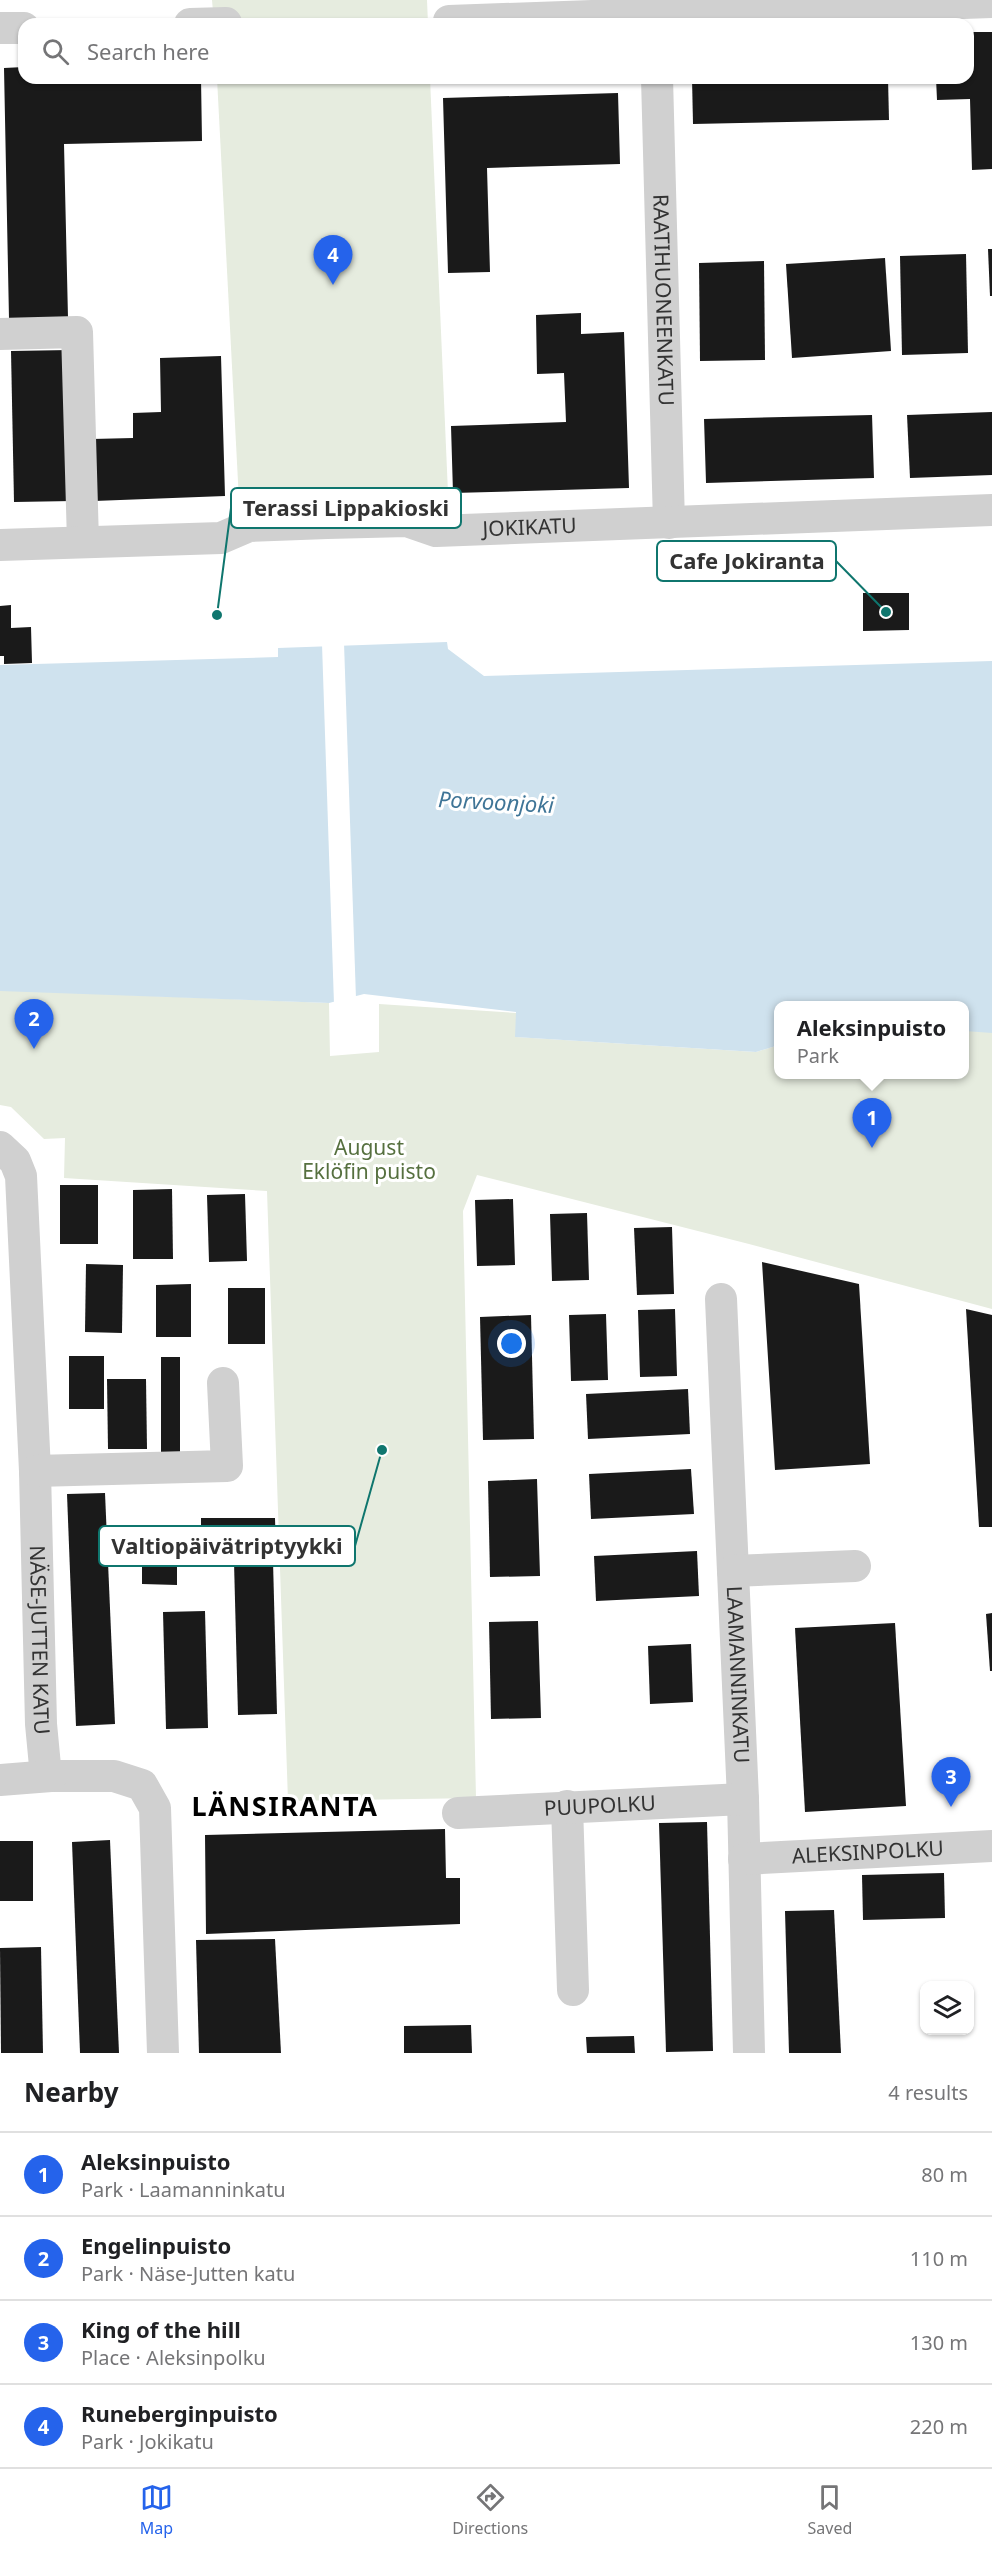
<!DOCTYPE html>
<html lang="en">
<head>
<meta charset="utf-8">
<style>
  :root { --surface:#fff; --page:#f2f2f2; --text:#202124; --muted:#757577; --line:#e0e0e0; --accent:#2563eb }
  body { margin:0; font-family:"Noto Sans",sans-serif; background:var(--page); color:var(--text) }
  .controls { position:absolute; right:18px; bottom:18px; display:grid; overflow:hidden; border-radius:12px; box-shadow:0 2px 4px #0004 }
  .controls button { width:54px; height:54px; display:grid; place-items:center; padding:0; border:0; border-bottom:2px solid var(--line); background:var(--surface); color:var(--text); font:30px sans-serif }
  .you { position:absolute; left:512px; top:1344px; width:21px; height:21px; margin:-15px; border:4px solid #fff; border-radius:50%; background:#1a73e8; box-shadow:0 0 0 9px #1a73e833 }
  .badge { display:grid; place-items:center; width:39px; height:39px; border-radius:50%; background:var(--accent); color:#fff; font-size:20px; font-weight:700 }
  .pin { position:absolute; translate:-50% -50px; filter:drop-shadow(0 2px 3px #0008) }
  .pin::after { content:''; position:absolute; top:32px; width:21px; height:18px; background:inherit; clip-path:polygon(0 0,100% 0,50% 100%) }
  .popup { position:absolute; left:774px; top:1001px; width:195px; height:78px; box-sizing:border-box; display:grid; place-content:center; border-radius:12px; background:var(--surface); filter:drop-shadow(0 2px 4px #0005); font-size:20px; white-space:nowrap; color:var(--muted) }
  .popup b { font-size:22px; color:var(--text) }
  .popup::after { content:''; position:absolute; left:50%; top:100%; margin-left:-12px; border:12px solid transparent; border-top-color:var(--surface) }
  .list { margin:0; padding:0; list-style:none }
  h2 { display:flex; justify-content:space-between; align-items:center; height:78px; margin:0; padding:0 24px; font-size:26px }
  h2 small { font-size:20px; font-weight:400; color:var(--muted) }
  .list li { display:grid; grid-template-columns:39px 1fr auto; gap:18px; align-items:center; box-sizing:border-box; height:84px; padding:0 24px; border-top:2px solid var(--line) }
  .list b { display:block; font-size:22px; white-space:nowrap }
  .list p { margin:0; font-size:20px; white-space:nowrap; color:var(--muted) }
  .list em { font-size:20px; font-style:normal; color:var(--muted) }
  .icon { flex:none; width:33px; height:33px; fill:none; stroke:currentColor; stroke-width:2; stroke-linecap:round; stroke-linejoin:round }
  .map { position:relative; flex:none; width:992px; height:2053px; overflow:hidden }
  .search { position:absolute; background:var(--surface); box-shadow:0 2px 4px #0004; left:18px; right:18px; top:18px; height:66px; display:flex; align-items:center; gap:15px; box-sizing:border-box; padding:0 21px; border-radius:18px; color:var(--muted); font-size:22px }
  .sheet { height:414px; background:var(--surface) }
  nav { display:flex; justify-content:space-around; align-items:center; box-sizing:border-box; height:84px; border-top:2px solid var(--line); background:var(--surface); font-size:16px; color:var(--muted) }
  nav a { display:grid; justify-items:center; gap:3px }
  nav .on { color:var(--accent) }
  .map>svg:first-child { display:block }
</style>
</head>
<body>
<div class="map">
<svg width="992" height="2053" viewBox="0 0 992 2053">
  <rect width="100%" height="100%" fill="#fff"/>
  <g fill="#e6ecdf">
    <path d="M 212,0 L 427,0 L 428,24 L 214,24 Z"/>
    <path d="M 217,78 L 430,78 L 448,493 L 239,501 Z"/>
    <path d="M 0,990 L 329,1003 L 330,1056 L 379,1052 L 379,1004 L 516,1013 L 516,1037 L 756,1052 L 779,1045 L 779,1074 L 965,1074 L 965,1029 L 992,1031 L 992,1309 L 749,1244 L 477,1175 L 463,1211 L 476,1798 L 288,1801 L 267,1191 L 64,1178 L 65,1138 L 44,1139 L 11,1107 L 0,1105 Z"/>
  </g>
  <path fill="#cfe2ee" d="M 447,642 L 448,649 L 484,676 L 992,661 L 992,1033 L 965,1031 L 965,1006 L 779,1006 L 779,1045 L 756,1052 L 515,1037 L 516,1012 L 364,994 L 329,1003 L 0,991 L 0,665 L 278,657 L 278,648 Z"/>
  <path fill="#fff" d="M 344,643 L 356,999 L 334,1004 L 322,644 Z"/>
  <g fill="#1a1a1a">
    <path d="M 968,32 L 992,32 L 992,169 L 972,170 L 970,99 L 937,100 L 936,78 L 968,78 Z"/>
    <path d="M 24,67 L 24,78 L 201,78 L 202,141 L 64,144 L 68,318 L 9,319 L 4,68 Z"/>
    <path d="M 692,78 L 888,78 L 889,120 L 693,124 Z"/>
    <path d="M 618,93 L 620,164 L 487,168 L 490,272 L 448,273 L 443,98 Z"/>
    <path d="M 988,249 L 992,249 L 992,296 L 990,296 Z"/>
    <path d="M 966,254 L 968,353 L 902,355 L 900,256 Z"/>
    <path d="M 885,258 L 891,351 L 792,358 L 786,264 Z"/>
    <path d="M 764,261 L 765,360 L 700,361 L 699,263 Z"/>
    <path d="M 581,313 L 581,334 L 624,332 L 629,488 L 453,493 L 451,426 L 566,422 L 564,373 L 537,374 L 536,315 Z"/>
    <path d="M 70,350 L 73,501 L 14,502 L 11,351 Z"/>
    <path d="M 221,356 L 225,496 L 94,501 L 92,439 L 133,438 L 133,413 L 161,412 L 160,358 Z"/>
    <path d="M 992,412 L 992,475 L 910,478 L 907,415 Z"/>
    <path d="M 872,415 L 874,478 L 706,483 L 704,419 Z"/>
    <path d="M 863,593 L 909,593 L 909,630 L 863,631 Z"/>
    <path d="M 11,605 L 11,628 L 31,627 L 32,663 L 4,664 L 4,656 L 0,656 L 0,606 Z"/>
    <rect x="60" y="1185" width="38" height="59"/>
    <path d="M 172,1189 L 173,1259 L 133,1259 L 133,1190 Z"/>
    <path d="M 245,1194 L 247,1261 L 209,1262 L 207,1195 Z"/>
    <path d="M 513,1199 L 515,1265 L 477,1266 L 475,1200 Z"/>
    <path d="M 587,1213 L 589,1280 L 552,1281 L 550,1214 Z"/>
    <path d="M 672,1227 L 674,1294 L 637,1295 L 634,1228 Z"/>
    <path d="M 762,1262 L 859,1284 L 870,1464 L 775,1470 Z"/>
    <path d="M 86,1264 L 123,1265 L 122,1333 L 85,1332 Z"/>
    <path d="M 191,1284 L 191,1337 L 156,1337 L 156,1285 Z"/>
    <rect x="228" y="1288" width="37" height="56"/>
    <path d="M 675,1309 L 677,1376 L 640,1377 L 638,1310 Z"/>
    <path d="M 966,1309 L 992,1315 L 992,1527 L 979,1527 Z"/>
    <path d="M 606,1314 L 608,1380 L 571,1381 L 569,1315 Z"/>
    <path d="M 531,1315 L 534,1439 L 483,1440 L 480,1317 Z"/>
    <rect x="69" y="1356" width="35" height="53"/>
    <rect x="161" y="1357" width="19" height="96"/>
    <path d="M 107,1379 L 146,1379 L 147,1449 L 108,1449 Z"/>
    <path d="M 688,1389 L 690,1434 L 588,1439 L 586,1394 Z"/>
    <path d="M 691,1469 L 694,1514 L 591,1519 L 589,1474 Z"/>
    <path d="M 537,1479 L 540,1576 L 490,1577 L 488,1481 Z"/>
    <path d="M 105,1493 L 115,1724 L 76,1726 L 67,1494 Z"/>
    <path d="M 201,1518 L 275,1518 L 276,1554 L 201,1554 Z"/>
    <path d="M 142,1532 L 177,1532 L 177,1585 L 142,1584 Z"/>
    <path d="M 697,1551 L 699,1596 L 596,1601 L 594,1556 Z"/>
    <path d="M 273,1561 L 277,1714 L 238,1715 L 234,1562 Z"/>
    <path d="M 205,1611 L 208,1728 L 166,1729 L 163,1612 Z"/>
    <path d="M 992,1613 L 992,1671 L 990,1671 L 986,1614 Z"/>
    <path d="M 538,1621 L 541,1718 L 491,1719 L 489,1622 Z"/>
    <path d="M 895,1623 L 906,1806 L 805,1812 L 795,1628 Z"/>
    <path d="M 691,1644 L 693,1702 L 650,1704 L 648,1646 Z"/>
    <path d="M 707,1822 L 713,2051 L 666,2052 L 659,1823 Z"/>
    <path d="M 445,1829 L 446,1878 L 460,1878 L 460,1924 L 206,1934 L 205,1835 Z"/>
    <path d="M 110,1840 L 119,2053 L 80,2053 L 72,1842 Z"/>
    <rect x="0" y="1841" width="33" height="60"/>
    <path d="M 944,1873 L 945,1918 L 863,1920 L 862,1875 Z"/>
    <path d="M 834,1910 L 841,2053 L 789,2053 L 785,1911 Z"/>
    <path d="M 275,1939 L 281,2053 L 199,2053 L 196,1940 Z"/>
    <path d="M 41,1947 L 43,2053 L 1,2053 L 0,1948 Z"/>
    <path d="M 471,2025 L 472,2053 L 404,2053 L 404,2026 Z"/>
    <path d="M 634,2036 L 635,2053 L 587,2053 L 586,2037 Z"/>
  </g>
  <g fill="none" stroke-linecap="round" stroke-linejoin="round">
    <g stroke="#d0d0d0" stroke-width="32">
      <path d="M 449,21 L 992,2"/>
      <path d="M 190,24 L 226,23"/>
      <path d="M 0,28 L 24,28"/>
      <path id="s1" d="M 657,78 L 669,523"/>
      <path d="M 0,334 L 77,332 L 83,542"/>
      <path id="s2" d="M 0,545 L 221,538 L 249,526 L 327,523 L 407,521 L 436,531 L 992,510"/>
      <path id="s3" d="M 0,1147 L 15,1161 L 21,1176 L 35,1471 L 41,1724 L 45,1766 L 51,1776 L 114,1776 L 142,1785 L 155,1808 L 163,2053"/>
      <path id="s4" d="M 721,1299 L 743,1799 L 749,2053"/>
      <path d="M 35,1471 L 227,1466 L 223,1383"/>
      <path d="M 733,1571 L 855,1566"/>
      <path d="M 0,1780 L 51,1776"/>
      <path d="M 567,1806 L 573,1990"/>
      <path id="s5" d="M 458,1813 L 743,1799"/>
      <path id="s6" d="M 744,1859 L 992,1846"/>
    </g>
  </g>
  <g text-anchor="middle" stroke-width="6" stroke-linejoin="round" paint-order="stroke">
    <g font-size="21" fill="#333" stroke="#fff">
      <text dy="7" stroke="none"><textPath href="#s1" startOffset="222">RAATIHUONEENKATU</textPath></text>
      <text dy="7" stroke="none"><textPath href="#s2" startOffset="534">JOKIKATU</textPath></text>
      <text dy="7" stroke="none"><textPath href="#s3" startOffset="501">NÄSE-JUTTEN KATU</textPath></text>
      <text dy="7" stroke="none"><textPath href="#s4" startOffset="376">LAAMANNINKATU</textPath></text>
      <text dy="7" stroke="none"><textPath href="#s5" startOffset="142">PUUPOLKU</textPath></text>
      <text dy="7" stroke="none"><textPath href="#s6" startOffset="124">ALEKSINPOLKU</textPath></text>
    </g>
    <g font-size="21" fill="#56703f" stroke="#fff">
      <text x="369" y="1155">August<tspan x="369" dy="24">Eklöfin puisto</tspan></text>
    </g>
    <g font-size="22" font-style="italic" fill="#3f7597" stroke="#fff">
      <text transform="translate(496 802) rotate(3)" y="8">Porvoonjoki</text>
    </g>
    <g font-size="27" font-weight="bold" letter-spacing="1.5" fill="#000" stroke="#fff">
      <text x="285" y="1816">LÄNSIRANTA</text>
    </g>
  </g>
  <path fill="none" stroke="#0f766e" stroke-width="2" d="M217 615L231 508M886 612L836 561M382 1450L355 1546"/>
  <g fill="#0f766e" stroke="#fff" stroke-width="2">
    <circle cx="217" cy="615" r="6"/>
    <circle cx="886" cy="612" r="6"/>
    <circle cx="382" cy="1450" r="6"/>
  </g>
  <g fill="#fff" stroke="#0f766e" stroke-width="2">
    <rect x="231" y="488" width="230" height="40" rx="6"/>
    <rect x="657" y="541" width="179" height="40" rx="6"/>
    <rect x="99" y="1526" width="256" height="40" rx="6"/>
  </g>
  <g font-size="22" text-anchor="middle" font-weight="bold" fill="#333">
    <text x="346" y="516">Terassi Lippakioski</text>
    <text x="747" y="569">Cafe Jokiranta</text>
    <text x="227" y="1554">Valtiopäivätriptyykki</text>
  </g>
</svg>
<div class="controls">
<button><svg class="icon" aria-label="layers" viewBox="0 0 24 24"><path d="M12 4l9 5-9 5-9-5zM3 14l9 5 9-5"/></svg></button>
</div>
<div class="you"></div>
<div class="pin badge" style="left:872px;top:1148px">1</div>
<div class="popup"><b>Aleksinpuisto</b>Park</div>
<div class="pin badge" style="left:34px;top:1049px">2</div>
<div class="pin badge" style="left:951px;top:1807px">3</div>
<div class="pin badge" style="left:333px;top:285px">4</div>
<div class="search"><svg class="icon" aria-label="search" viewBox="0 0 24 24"><circle cx="10" cy="10" r="6"/><path d="M15 15l6 6"/></svg>Search here</div>
</div>
<section class="sheet">
<h2>Nearby<small>4 results</small></h2>
<ul class="list">
<li><span class="badge">1</span><div><b>Aleksinpuisto</b><p>Park · Laamanninkatu</p></div><em>80 m</em></li>
<li><span class="badge">2</span><div><b>Engelinpuisto</b><p>Park · Näse-Jutten katu</p></div><em>110 m</em></li>
<li><span class="badge">3</span><div><b>King of the hill</b><p>Place · Aleksinpolku</p></div><em>130 m</em></li>
<li><span class="badge">4</span><div><b>Runeberginpuisto</b><p>Park · Jokikatu</p></div><em>220 m</em></li>
</ul>
</section>
<nav>
<a class="on"><svg class="icon" aria-label="map" viewBox="0 0 24 24"><path d="M3 6l6-2 6 2 6-2v14l-6 2-6-2-6 2zM9 4v14M15 6v14"/></svg>Map</a>
<a><svg class="icon" aria-label="directions" viewBox="0 0 24 24"><path d="M12 3l9 9-9 9-9-9zM9 14v-3h6M13 9l2 2-2 2"/></svg>Directions</a>
<a><svg class="icon" aria-label="saved" viewBox="0 0 24 24"><path d="M7 4h10v16l-5-4-5 4z"/></svg>Saved</a>
</nav>
</body>
</html>
